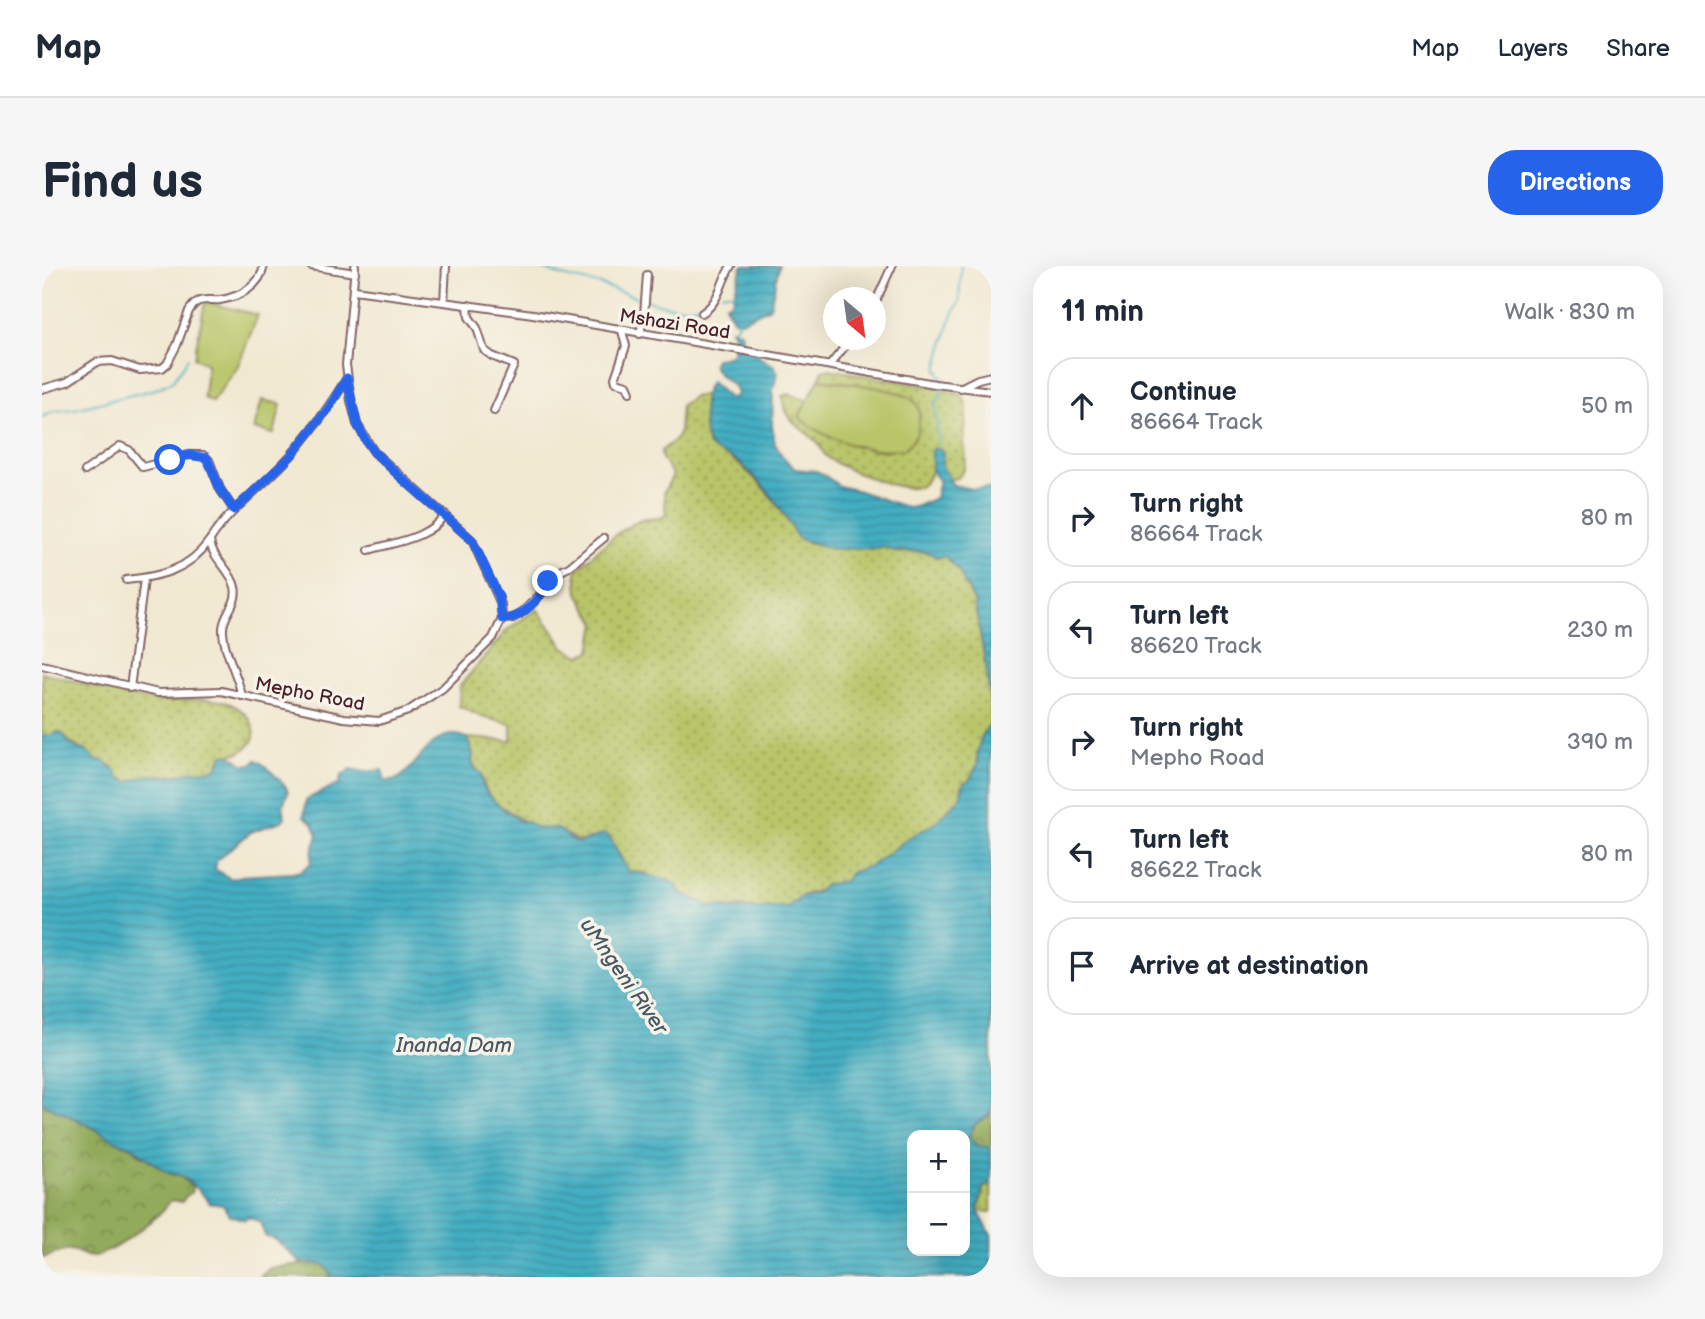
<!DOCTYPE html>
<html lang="en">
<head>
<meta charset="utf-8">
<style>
  :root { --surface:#fff; --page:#f6f6f7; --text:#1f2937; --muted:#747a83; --line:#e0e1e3; --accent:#2563eb }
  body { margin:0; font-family:"Balsamiq Sans",sans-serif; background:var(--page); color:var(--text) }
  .controls { position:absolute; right:21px; bottom:21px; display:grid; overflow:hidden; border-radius:14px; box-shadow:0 7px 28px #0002 }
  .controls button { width:63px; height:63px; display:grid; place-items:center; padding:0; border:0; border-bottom:2px solid var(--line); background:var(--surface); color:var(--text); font:35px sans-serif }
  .compass { position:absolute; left:781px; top:21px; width:63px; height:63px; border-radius:50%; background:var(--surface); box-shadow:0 7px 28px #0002; rotate:151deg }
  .stop { position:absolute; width:21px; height:21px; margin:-16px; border:5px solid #2563eb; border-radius:50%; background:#fff }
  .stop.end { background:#2563eb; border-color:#fff; box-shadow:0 2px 7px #0008 }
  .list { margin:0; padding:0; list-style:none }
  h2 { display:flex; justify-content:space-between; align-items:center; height:91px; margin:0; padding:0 28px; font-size:30px }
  h2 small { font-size:23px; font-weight:400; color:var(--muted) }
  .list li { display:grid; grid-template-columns:46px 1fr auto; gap:21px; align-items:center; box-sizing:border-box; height:98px; margin:0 14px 14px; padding:0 14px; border:2px solid var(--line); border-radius:28px }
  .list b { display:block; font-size:26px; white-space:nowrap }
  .list p { margin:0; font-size:23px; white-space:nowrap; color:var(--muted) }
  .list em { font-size:23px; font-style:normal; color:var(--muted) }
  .icon { flex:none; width:38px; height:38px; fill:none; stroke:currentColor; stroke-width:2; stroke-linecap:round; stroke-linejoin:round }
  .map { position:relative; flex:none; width:949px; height:1011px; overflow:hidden; border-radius:28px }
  header { display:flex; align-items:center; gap:42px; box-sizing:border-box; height:98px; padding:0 35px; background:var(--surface); border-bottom:2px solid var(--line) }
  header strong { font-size:33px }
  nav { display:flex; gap:38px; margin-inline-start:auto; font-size:24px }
  .intro { display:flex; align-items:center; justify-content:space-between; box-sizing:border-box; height:168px; padding:0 42px }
  h1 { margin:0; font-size:49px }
  .button { padding:18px 32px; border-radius:28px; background:var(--accent); color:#fff; font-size:24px; font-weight:700 }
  main { display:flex; gap:42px; padding:0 42px }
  aside { flex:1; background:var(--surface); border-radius:28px; box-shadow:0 7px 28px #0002 }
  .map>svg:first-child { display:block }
</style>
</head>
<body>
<header>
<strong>Map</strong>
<nav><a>Map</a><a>Layers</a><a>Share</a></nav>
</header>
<div class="intro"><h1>Find us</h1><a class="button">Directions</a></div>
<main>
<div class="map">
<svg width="949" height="1011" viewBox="0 0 949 1011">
  <defs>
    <pattern id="grass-dots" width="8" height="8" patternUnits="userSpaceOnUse" patternTransform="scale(1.75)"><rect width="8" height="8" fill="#b8c567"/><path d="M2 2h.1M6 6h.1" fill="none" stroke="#989f55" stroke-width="1.8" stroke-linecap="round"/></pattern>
    <pattern id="forest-crowns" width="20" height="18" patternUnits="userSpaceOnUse" patternTransform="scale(1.75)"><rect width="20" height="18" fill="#92aa5c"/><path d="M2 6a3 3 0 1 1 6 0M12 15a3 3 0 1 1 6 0" fill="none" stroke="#798a4c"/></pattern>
    <pattern id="water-rules" width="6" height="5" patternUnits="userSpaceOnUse" patternTransform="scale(1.75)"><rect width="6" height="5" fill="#43aec2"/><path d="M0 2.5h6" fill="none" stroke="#3a8d9e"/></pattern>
  </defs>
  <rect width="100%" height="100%" fill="#f7f3e8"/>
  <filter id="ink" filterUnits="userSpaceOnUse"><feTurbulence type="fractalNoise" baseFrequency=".0143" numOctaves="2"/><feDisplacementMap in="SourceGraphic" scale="14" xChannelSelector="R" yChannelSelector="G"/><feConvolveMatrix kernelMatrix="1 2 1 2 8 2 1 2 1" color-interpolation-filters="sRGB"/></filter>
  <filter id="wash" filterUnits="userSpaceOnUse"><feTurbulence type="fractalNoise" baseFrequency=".00686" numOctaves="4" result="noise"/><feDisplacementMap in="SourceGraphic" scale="28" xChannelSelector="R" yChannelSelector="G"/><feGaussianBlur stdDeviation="1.57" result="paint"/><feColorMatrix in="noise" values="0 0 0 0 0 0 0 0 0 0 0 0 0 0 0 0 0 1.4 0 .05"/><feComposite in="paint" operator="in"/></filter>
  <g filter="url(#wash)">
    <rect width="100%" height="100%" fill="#f1e8d1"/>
    <g fill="url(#grass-dots)" stroke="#817249" stroke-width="2">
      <path d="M 787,103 L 896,122 L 920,129 L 925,140 L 922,178 L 924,192 L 922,203 L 916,212 L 907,213 L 899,200 L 901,194 L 890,184 C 890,197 892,210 880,219 C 866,230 796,202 784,190 C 780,186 779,180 775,176 C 758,160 743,155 740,130 L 748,128 L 766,135 L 758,151 C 783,172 816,184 850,185 L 859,127 L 777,113 L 781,104 Z"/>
      <path d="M 662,129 L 662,154 L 666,178 C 708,200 734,233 757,273 L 792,282 L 837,282 L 842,280 L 856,287 L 875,285 L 903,289 L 916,304 L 932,335 L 944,399 L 949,457 L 941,468 L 935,489 L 936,497 L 927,516 L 920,520 L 918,532 L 899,552 L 888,561 L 870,570 L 829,600 L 810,606 L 803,615 L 760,630 L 746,643 L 728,641 L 720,644 L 704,641 L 670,641 L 637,626 L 629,615 L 608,611 L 603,607 L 586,605 L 567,570 C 537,577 540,579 514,562 C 497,565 487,560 474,550 C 454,536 447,537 440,512 C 439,507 432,503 431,498 C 428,491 427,481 425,472 L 469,475 L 469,458 L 440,451 L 417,440 L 418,420 L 465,364 L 495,343 L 522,381 L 538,390 L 549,385 L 554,357 L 536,327 L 534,305 C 553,287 572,266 597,255 C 606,251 616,255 624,249 L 622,226 L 631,209 L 620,193 L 619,185 L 634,173 L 637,168 L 639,139 L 651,131 Z"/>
      <path d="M 0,406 C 39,416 80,432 120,435 C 141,436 168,429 189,438 C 209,448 224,471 200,485 C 194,488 191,489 185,488 L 177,495 L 176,501 L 169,504 L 153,505 L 129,510 L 108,509 L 87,516 L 76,511 L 75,506 L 70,500 L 54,494 L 24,473 L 0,469 Z"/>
      <path d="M 949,919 L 949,946 L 936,945 L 941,921 Z"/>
    </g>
    <g fill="url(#forest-crowns)" stroke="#6e6444" stroke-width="2">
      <path d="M 0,837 L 50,860 L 76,876 L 91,881 L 98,889 L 107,892 L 121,903 L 131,909 L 137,909 L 150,921 L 149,927 L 144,930 L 140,936 L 129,934 C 118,951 74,985 53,990 C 43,993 37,984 27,984 C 18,985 9,990 0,992 Z"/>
      <path d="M 949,845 L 949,882 C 938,883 933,879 927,871 L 933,858 L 945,851 Z"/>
      <path d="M 276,996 L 281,998 L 291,1011 L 218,1011 L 228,1002 Z"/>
    </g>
    <g fill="#b8c567" stroke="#817249" stroke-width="2">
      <path d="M 163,36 L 216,49 L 195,102 L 170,136 L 162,132 L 165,98 L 152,92 Z"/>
      <path d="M 777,113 C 798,116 858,122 872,135 C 878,141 878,147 877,155 C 876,168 872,174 863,183 C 827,187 785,176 757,151 Z"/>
      <path d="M 220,134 L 239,138 L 232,168 L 212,163 Z"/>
    </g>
    <g fill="url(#water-rules)" stroke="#466676" stroke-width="2" fill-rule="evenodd">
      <path d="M 700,0 L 737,0 L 728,41 L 699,55 L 692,54 L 683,39 L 690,35 Z"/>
      <path d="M 689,63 L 699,66 L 701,78 L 715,83 L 717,91 L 731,99 L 736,107 L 731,124 L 730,160 L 733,178 L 741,191 L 753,203 L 774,205 L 781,208 L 797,220 L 817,225 L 866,242 L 876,240 L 893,232 L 897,215 L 890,205 L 890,183 L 897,182 L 901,186 L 900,200 L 911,219 L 930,223 L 949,222 L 949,441 L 944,399 L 932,335 L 916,304 L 903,290 L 896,292 C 879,278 858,293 842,280 L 837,282 L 792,283 L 757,273 C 751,266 748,258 743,250 C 732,231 714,211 698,197 C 689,189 671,188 666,178 C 660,165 659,124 669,116 L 687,132 L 691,132 L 695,127 C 691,114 675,113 671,98 L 673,93 L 689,89 L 693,76 Z"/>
      <path d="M 949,457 L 949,845 L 945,851 L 933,858 L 927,871 L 933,879 L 949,882 L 949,919 L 941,921 L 936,945 L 949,969 L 949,1011 L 291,1011 L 281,998 L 259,997 L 234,974 L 223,970 L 218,956 L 207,951 L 203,954 L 187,949 L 181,939 L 167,937 C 166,932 141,910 137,909 C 133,908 129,908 126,907 C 114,900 103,890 92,882 C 86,877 78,878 72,874 C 49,860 25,848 0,837 L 0,469 L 8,470 L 15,466 L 21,468 L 27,477 L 36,483 L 43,484 L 54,494 L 64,496 L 75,506 L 76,511 L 86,516 L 108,509 L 129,510 L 153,505 L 169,504 L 176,501 L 180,490 C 192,485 193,495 202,499 L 210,498 L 214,494 L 225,501 L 244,521 L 246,526 L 241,539 L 243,551 L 240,555 L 209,566 L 175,594 L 173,603 L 189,613 L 200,610 L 250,607 L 259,605 L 269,597 L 270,586 L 276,569 L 271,557 L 262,550 L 264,535 L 267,532 L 297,518 L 299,510 L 309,503 L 322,506 L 340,504 L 343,515 C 371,521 385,454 425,472 L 431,489 L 430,498 L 439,508 L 440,518 L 446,529 L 460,542 L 480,556 L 484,555 C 502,569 506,558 517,564 C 524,568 528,574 537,577 L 561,568 L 567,570 L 586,605 C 594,606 625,613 631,617 C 636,619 636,621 637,626 L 670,641 L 678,639 C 693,649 729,638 746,642 L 752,635 L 755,637 L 757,631 L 774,627 L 783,619 L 802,615 L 810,606 L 829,600 L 870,570 L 893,557 L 918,532 L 922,517 L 927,515 L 936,498 C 933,486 940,466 949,457 ZM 923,869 L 923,985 L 870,985 L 870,869 Z"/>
    </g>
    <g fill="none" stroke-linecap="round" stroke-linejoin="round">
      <g stroke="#43aec2" stroke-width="2">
        <path d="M 497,0 C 516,12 538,13 559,19 C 585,27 631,49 658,38 C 663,36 667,32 672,30"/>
        <path d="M 680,27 L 692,27"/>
        <path d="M 693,63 L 697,53"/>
        <path d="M 902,115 L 895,103 L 907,58 L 917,36 L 919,0"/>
        <path d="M 0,151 L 13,145 L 33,143 L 114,123 L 131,115 L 146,92"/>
        <path d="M 897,182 L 893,142 L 900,124"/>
      </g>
    </g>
  </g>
  <g filter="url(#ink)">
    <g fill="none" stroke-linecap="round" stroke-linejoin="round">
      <g stroke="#846565" stroke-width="10">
        <g id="minor">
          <path d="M 269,0 L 313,7"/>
          <path d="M 312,24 L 491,48 L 893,118 L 949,125"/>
          <path d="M 834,35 L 850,0"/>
          <path d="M 402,36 L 404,0"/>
          <path d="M 426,39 L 427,51 L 435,62 L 442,84 L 450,90 L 472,99 L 452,145"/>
          <path d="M 660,47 C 678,36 678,17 689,0"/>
          <path d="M 580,65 L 584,80 L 573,112 L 574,116 L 585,119 L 588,126"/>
          <path d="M 598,68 L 602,49 L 605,9"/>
          <path d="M 788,99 L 808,74"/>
          <path d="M 918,122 L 936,113 L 949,110"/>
          <path d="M 0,123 L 25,116 L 55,96 L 70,95 L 98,104 L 120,102 L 125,98 L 135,79 L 147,45 C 149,42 152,38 155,36 C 162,32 171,35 178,34 C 198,31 218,20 222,0"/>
          <path d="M 43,205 L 78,180 L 87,184 L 101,201 L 147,189 L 161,189 L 167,194 L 178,223 L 192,244"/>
          <path d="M 327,284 C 353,276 387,273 403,248"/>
          <path d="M 84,314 C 117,311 147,304 167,275"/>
          <path d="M 460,353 L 471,352 L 478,348 L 502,325 L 509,310 L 527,301 L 562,272"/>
          <path d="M 0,399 L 116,427 L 179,425 L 302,452 L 337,455 L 366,445 L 401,422 L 451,372 L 460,353 L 459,338 L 430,274 L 332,186 L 315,158 L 309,135 L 304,99 L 313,0"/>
          <path d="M 88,422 L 102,313"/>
          <path d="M 200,430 C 196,409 180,383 181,362 C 182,347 197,337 193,321 C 189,303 169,292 168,274 C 185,247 210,229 232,207 C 261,179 284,146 305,112"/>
        </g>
      </g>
      <use href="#minor" stroke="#fff" stroke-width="6"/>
    </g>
  </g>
  <g fill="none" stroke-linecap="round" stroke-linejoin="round" filter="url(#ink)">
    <path stroke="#2563eb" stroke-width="9" d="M 128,194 L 147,189 L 165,192 L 178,223 L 192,244 L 249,190 L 286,143 L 305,112 L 315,158 L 324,175 L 332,186 L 356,209 L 430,274 L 457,331 L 460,353 C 478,355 501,331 506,315"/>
  </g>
  <g text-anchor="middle" stroke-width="7" stroke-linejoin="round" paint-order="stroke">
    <g font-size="19" fill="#4a1f2b" stroke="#f7f3e8">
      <text transform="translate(633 57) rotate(9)" y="7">Mshazi Road</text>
      <text transform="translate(268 427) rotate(11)" y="7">Mepho Road</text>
    </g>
    <g font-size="21" font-style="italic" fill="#475867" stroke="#f7f3e8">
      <text transform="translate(582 710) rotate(55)" y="7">uMngeni River</text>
      <text x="412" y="786">Inanda Dam</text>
    </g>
  </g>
</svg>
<div class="controls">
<button>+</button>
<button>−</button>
</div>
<svg class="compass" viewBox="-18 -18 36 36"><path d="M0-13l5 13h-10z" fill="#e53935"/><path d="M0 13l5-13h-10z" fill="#747a83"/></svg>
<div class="stop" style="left:128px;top:194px"></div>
<div class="stop end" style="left:506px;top:315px"></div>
</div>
<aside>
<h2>11 min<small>Walk · 830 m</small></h2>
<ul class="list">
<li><svg class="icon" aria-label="ahead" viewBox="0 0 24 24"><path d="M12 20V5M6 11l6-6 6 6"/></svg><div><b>Continue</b><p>86664 Track</p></div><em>50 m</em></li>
<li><svg class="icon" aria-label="right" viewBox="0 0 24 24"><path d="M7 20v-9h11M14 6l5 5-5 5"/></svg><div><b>Turn right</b><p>86664 Track</p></div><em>80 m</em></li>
<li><svg class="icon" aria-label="left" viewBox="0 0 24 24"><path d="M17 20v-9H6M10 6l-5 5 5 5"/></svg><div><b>Turn left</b><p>86620 Track</p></div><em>230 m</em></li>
<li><svg class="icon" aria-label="right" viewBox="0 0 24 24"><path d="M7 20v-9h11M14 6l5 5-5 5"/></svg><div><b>Turn right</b><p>Mepho Road</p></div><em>390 m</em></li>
<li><svg class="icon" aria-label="left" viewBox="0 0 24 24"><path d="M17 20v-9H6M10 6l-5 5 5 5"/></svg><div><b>Turn left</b><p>86622 Track</p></div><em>80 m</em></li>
<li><svg class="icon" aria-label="arrive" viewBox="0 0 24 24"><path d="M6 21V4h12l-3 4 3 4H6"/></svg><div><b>Arrive at destination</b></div></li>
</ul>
</aside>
</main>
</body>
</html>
